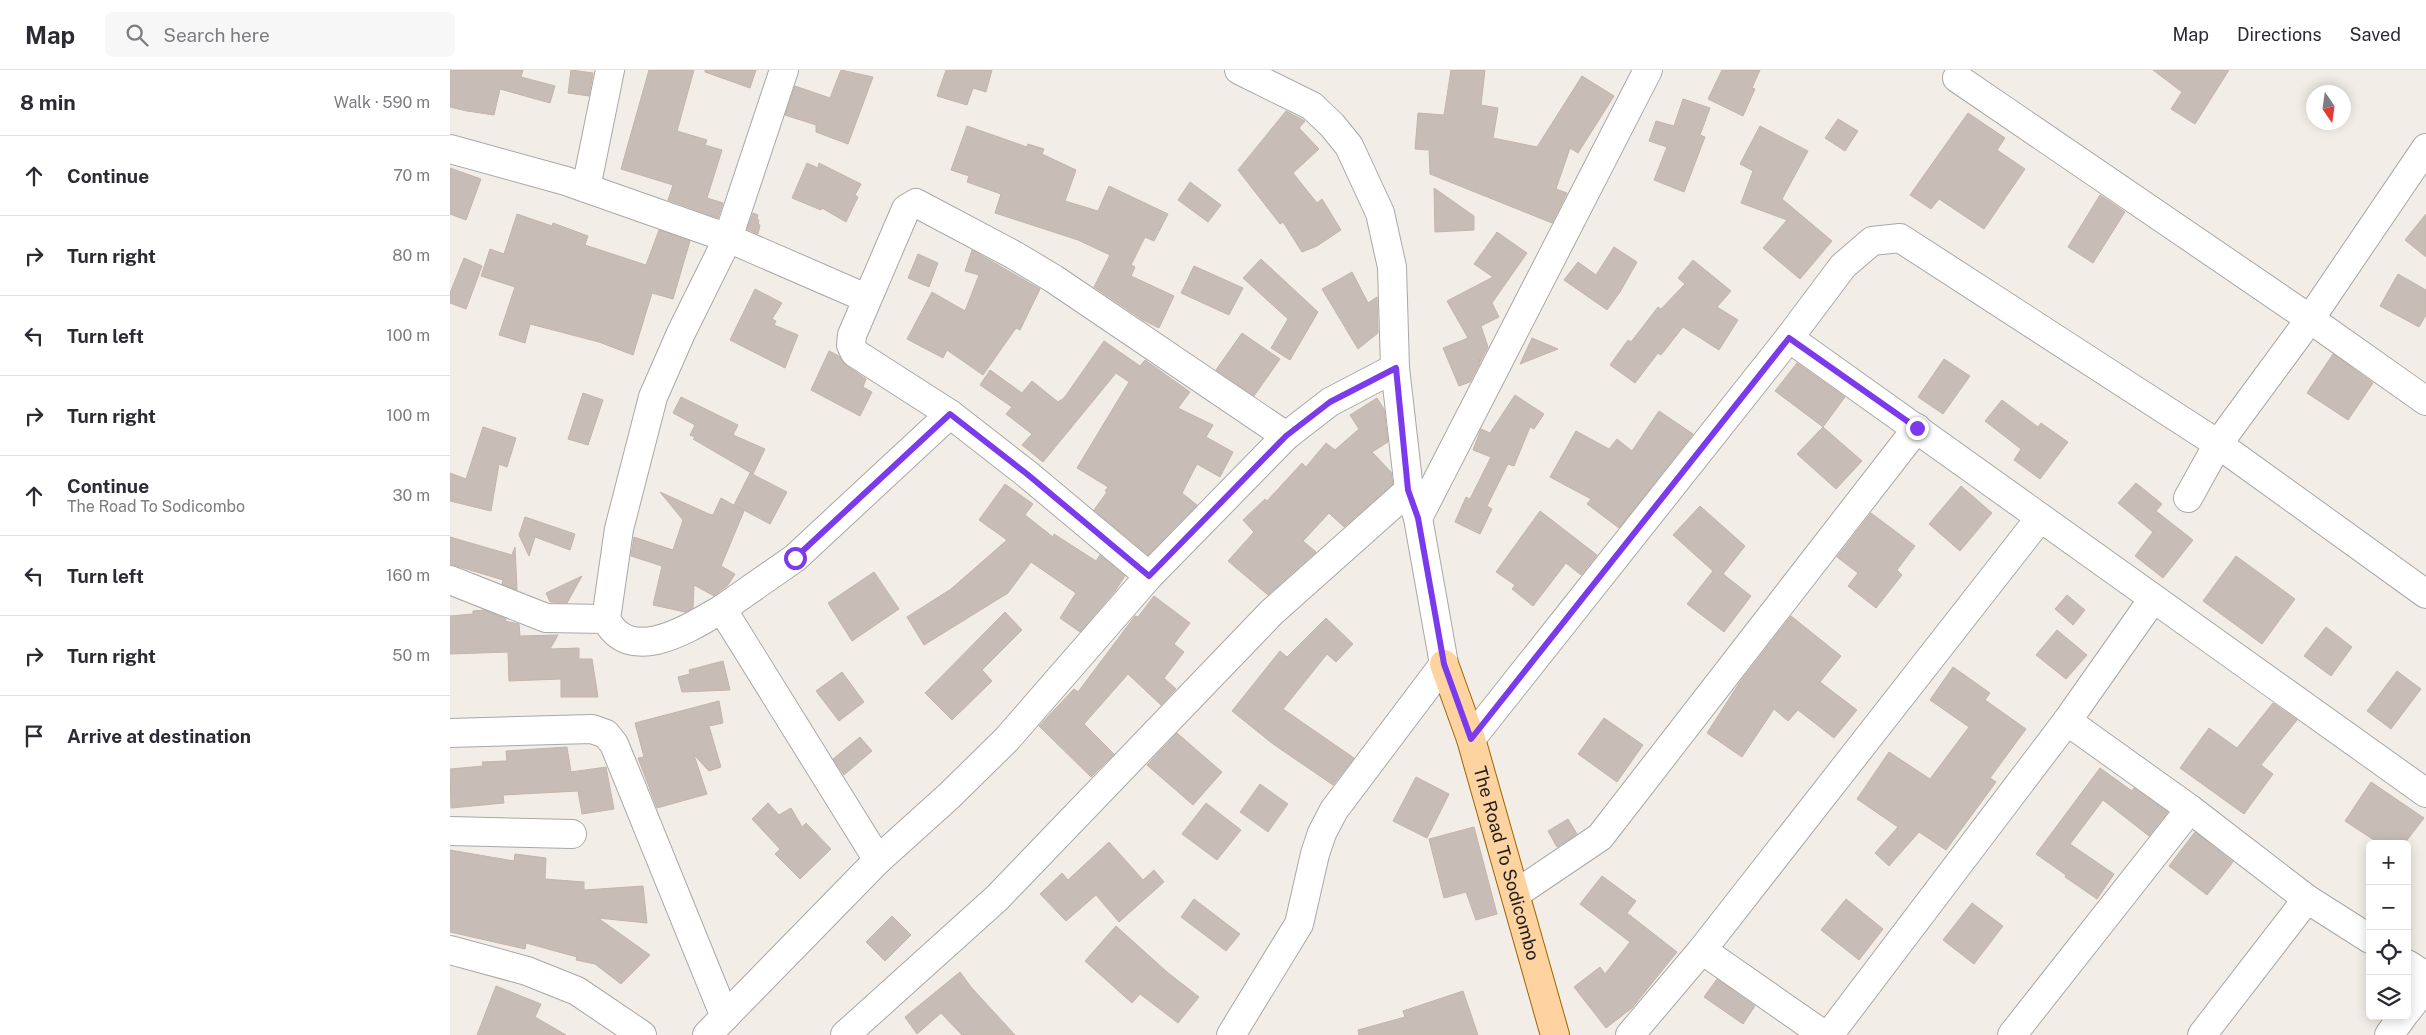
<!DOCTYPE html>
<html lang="en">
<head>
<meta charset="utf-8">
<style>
  :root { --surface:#fff; --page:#f7f7f7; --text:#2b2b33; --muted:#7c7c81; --line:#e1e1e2 }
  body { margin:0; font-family:"Public Sans",sans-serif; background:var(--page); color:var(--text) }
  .controls { position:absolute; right:15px; bottom:15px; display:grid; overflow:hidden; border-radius:8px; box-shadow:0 2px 12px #0003 }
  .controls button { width:45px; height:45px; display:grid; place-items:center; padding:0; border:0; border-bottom:1px solid var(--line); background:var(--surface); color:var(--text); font:25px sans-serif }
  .compass { position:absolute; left:1856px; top:15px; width:45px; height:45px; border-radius:50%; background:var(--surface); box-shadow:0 2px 12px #0003; rotate:167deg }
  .stop { position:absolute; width:15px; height:15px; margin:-11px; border:4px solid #7c3aed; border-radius:50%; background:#fff }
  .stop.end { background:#7c3aed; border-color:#fff; box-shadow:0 1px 5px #0008 }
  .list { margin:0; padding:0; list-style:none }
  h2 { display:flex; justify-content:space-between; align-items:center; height:65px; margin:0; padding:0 20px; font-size:21px }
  h2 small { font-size:16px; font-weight:400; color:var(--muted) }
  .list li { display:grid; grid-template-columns:32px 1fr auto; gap:15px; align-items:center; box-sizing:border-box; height:80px; padding:0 20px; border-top:1px solid var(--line) }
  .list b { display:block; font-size:19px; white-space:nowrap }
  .list p { margin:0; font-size:16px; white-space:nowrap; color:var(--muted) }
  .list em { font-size:16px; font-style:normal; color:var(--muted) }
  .icon { flex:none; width:28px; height:28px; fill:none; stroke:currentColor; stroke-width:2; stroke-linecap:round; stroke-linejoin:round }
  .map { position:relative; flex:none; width:1976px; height:965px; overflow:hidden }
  header { display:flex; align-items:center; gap:30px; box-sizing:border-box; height:70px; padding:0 25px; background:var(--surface); border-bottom:1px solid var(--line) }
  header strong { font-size:24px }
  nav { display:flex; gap:28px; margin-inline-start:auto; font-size:18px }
  .search { width:350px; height:45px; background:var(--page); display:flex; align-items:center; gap:12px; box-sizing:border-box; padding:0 18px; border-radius:8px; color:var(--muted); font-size:19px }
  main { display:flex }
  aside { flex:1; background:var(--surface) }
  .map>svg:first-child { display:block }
</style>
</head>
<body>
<header>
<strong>Map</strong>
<div class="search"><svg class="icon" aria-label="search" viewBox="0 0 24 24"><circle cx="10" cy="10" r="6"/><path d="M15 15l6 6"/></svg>Search here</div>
<nav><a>Map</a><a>Directions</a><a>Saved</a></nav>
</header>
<main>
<aside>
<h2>8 min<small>Walk · 590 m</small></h2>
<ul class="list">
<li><svg class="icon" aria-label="ahead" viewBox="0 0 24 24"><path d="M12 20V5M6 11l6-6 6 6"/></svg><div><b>Continue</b></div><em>70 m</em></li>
<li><svg class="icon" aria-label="right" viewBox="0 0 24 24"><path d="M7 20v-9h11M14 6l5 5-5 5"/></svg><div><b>Turn right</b></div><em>80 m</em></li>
<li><svg class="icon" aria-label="left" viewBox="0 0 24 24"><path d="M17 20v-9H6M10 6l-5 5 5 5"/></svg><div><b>Turn left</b></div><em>100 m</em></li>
<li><svg class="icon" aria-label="right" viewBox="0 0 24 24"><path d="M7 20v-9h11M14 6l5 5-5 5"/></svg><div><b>Turn right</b></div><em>100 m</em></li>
<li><svg class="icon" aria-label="ahead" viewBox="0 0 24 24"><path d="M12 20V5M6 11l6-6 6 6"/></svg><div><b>Continue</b><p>The Road To Sodicombo</p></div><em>30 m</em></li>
<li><svg class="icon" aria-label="left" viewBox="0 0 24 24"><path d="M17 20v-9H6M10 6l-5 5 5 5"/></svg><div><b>Turn left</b></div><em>160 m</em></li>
<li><svg class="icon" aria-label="right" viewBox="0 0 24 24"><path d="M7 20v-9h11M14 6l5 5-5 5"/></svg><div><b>Turn right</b></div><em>50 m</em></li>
<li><svg class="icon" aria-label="arrive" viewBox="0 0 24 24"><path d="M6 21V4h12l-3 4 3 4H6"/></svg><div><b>Arrive at destination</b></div></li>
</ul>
</aside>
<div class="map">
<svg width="1976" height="965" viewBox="0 0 1976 965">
  <rect width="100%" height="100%" fill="#f2eee7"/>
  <g fill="#c7bdb6" stroke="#c5b4a8">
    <path d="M 0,0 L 73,0 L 71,7 L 105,16 L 100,33 L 50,19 L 44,45 L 17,41 L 0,37 Z"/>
    <path d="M 121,0 L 143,3 L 139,26 L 118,23 Z"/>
    <path d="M 199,0 L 244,0 L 227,61 L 257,70 L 255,75 L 272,80 L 257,128 L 273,133 L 268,148 L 218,130 L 223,115 L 171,99 Z"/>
    <path d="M 255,0 L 306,0 L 300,18 L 255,2 Z"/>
    <path d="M 391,0 L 423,7 L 398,74 L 366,62 L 366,55 L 335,45 L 345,16 L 380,28 Z"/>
    <path d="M 496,0 L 542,0 L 536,22 L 523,18 L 517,35 L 487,26 Z"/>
    <path d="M 1001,0 L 1035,0 L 1031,35 L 1048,38 L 1043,68 L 1087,77 L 1132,6 L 1164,26 L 1128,83 L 1120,78 L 1106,119 L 1117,123 L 1102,153 L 980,104 L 979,80 L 965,79 L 968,43 L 994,45 Z"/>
    <path d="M 1272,0 L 1310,0 L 1302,18 L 1305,19 L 1293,46 L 1258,29 Z"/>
    <path d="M 1703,0 L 1779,0 L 1745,54 L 1721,39 L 1732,22 Z"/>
    <path d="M 1233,29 L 1260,38 L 1250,65 L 1255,67 L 1234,122 L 1204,110 L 1217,77 L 1199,71 L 1206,51 L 1224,56 Z"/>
    <path d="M 836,41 L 855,51 L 849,58 L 869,79 L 843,103 L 867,133 L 872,129 L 891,160 L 867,176 L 852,182 L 833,152 L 830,154 L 788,100 Z"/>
    <path d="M 1518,43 L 1555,68 L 1547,80 L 1575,99 L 1534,159 L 1489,129 L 1481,139 L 1460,125 Z"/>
    <path d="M 1388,49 L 1408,61 L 1395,81 L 1375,68 Z"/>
    <path d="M 517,56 L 577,77 L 578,74 L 594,79 L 592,84 L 626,100 L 615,131 L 648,141 L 659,116 L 718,144 L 704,171 L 695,167 L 681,195 L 685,197 L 681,206 L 724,226 L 709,258 L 693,250 L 644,217 L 660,185 L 628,170 L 545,143 L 551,124 L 517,112 L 519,106 L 501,100 Z"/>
    <path d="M 1310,56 L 1358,81 L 1332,129 L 1382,171 L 1350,209 L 1313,178 L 1337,150 L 1291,133 L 1303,101 L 1290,94 Z"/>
    <path d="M 357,93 L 368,98 L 369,93 L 411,114 L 405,125 L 408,127 L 396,152 L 372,138 L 371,140 L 342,128 Z"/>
    <path d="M 0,98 L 31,109 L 16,150 L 0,144 Z"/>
    <path d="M 740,112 L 771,135 L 758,152 L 728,130 Z"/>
    <path d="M 984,118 L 1024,146 L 1024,160 L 985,162 Z"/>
    <path d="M 1650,125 L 1675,142 L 1643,193 L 1618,177 Z"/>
    <path d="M 303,143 L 308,145 L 307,150 L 309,150 L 308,154 L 310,155 L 308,164 L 297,159 Z"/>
    <path d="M 67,144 L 102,156 L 103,153 L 138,166 L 135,175 L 196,195 L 209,160 L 240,171 L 223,229 L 202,223 L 183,285 L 149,272 L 80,254 L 75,273 L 49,265 L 65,217 L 31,206 L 40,179 L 54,184 Z"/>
    <path d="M 1976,144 L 1976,187 L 1955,170 Z"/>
    <path d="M 1047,162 L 1077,183 L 1042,233 L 1049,247 L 1031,256 L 1038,277 L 1030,292 L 1029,289 L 1030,293 L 1020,312 L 1009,316 L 993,278 L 1018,268 L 997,231 L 1043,207 L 1024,194 Z"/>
    <path d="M 1164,177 L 1187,192 L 1170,222 L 1157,240 L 1114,210 L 1128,192 L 1146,205 Z"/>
    <path d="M 522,180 L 590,219 L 570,260 L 566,258 L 533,305 L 497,280 L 493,288 L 457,269 L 482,222 L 515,241 L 529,205 L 515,201 Z"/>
    <path d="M 468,184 L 488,193 L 479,217 L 458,208 Z"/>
    <path d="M 14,188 L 32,196 L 16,239 L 0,233 L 0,223 Z"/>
    <path d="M 811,189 L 868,242 L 840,290 L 821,278 L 838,249 L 793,208 Z"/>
    <path d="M 1243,190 L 1281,221 L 1267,237 L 1288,250 L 1269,280 L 1233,257 L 1211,285 L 1208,283 L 1185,313 L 1160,295 L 1178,270 L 1181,272 L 1208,237 L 1211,239 L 1235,214 L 1228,208 Z"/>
    <path d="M 744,196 L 793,218 L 779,245 L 731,223 Z"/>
    <path d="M 902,202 L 918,233 L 927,227 L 928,263 L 908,279 L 872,219 Z"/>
    <path d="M 1948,204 L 1976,220 L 1976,245 L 1969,257 L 1930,236 Z"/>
    <path d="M 305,219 L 332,233 L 322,249 L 326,251 L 324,255 L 348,265 L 335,298 L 280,270 Z"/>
    <path d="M 792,263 L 830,289 L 804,326 L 766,300 Z"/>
    <path d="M 1082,268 L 1108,279 L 1070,294 Z"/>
    <path d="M 654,271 L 690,296 L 695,290 L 740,322 L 728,338 L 763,355 L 756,367 L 783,382 L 770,407 L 747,394 L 732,423 L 747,435 L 698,485 L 644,440 L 657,422 L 655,421 L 658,417 L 627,398 L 679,312 L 666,303 L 593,392 L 572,375 L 582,364 L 556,344 L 562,337 L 530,315 L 540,300 L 572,323 L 582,311 L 608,332 L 614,328 Z"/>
    <path d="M 379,281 L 389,286 L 397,296 L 416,309 L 413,317 L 422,322 L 410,346 L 361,320 Z"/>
    <path d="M 1883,284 L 1923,313 L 1898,350 L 1857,323 Z"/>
    <path d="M 1494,289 L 1520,306 L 1493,344 L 1468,327 Z"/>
    <path d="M 1347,293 L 1395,327 L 1373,357 L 1325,321 Z"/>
    <path d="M 133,323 L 153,330 L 138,375 L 118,369 Z"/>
    <path d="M 1065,325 L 1094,344 L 1084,359 L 1080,357 L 1064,396 L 1058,394 L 1037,436 L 1042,439 L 1030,464 L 1005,452 L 1016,427 L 1020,429 L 1041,387 L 1023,380 L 1031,359 L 1040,363 Z"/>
    <path d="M 231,327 L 288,355 L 283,365 L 315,379 L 303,404 L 243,369 L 245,367 L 240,365 L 245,355 L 223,343 Z"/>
    <path d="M 927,328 L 934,339 L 938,372 L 922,382 L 941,402 L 943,414 L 894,457 L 879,443 L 853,471 L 866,482 L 818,525 L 778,491 L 804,462 L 793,450 L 815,429 L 817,431 L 852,393 L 856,397 L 876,373 L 885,380 L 909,359 L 900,345 Z"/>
    <path d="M 1552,330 L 1588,357 L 1591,353 L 1618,372 L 1590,409 L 1564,390 L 1571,379 L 1535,351 Z"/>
    <path d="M 1209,341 L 1243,364 L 1169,458 L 1137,434 L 1141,429 L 1100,407 L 1126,361 L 1159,379 L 1167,369 L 1182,381 Z"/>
    <path d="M 33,357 L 66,368 L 57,397 L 49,394 L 41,441 L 0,431 L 0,403 L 16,409 Z"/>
    <path d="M 1373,357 L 1412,391 L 1386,419 L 1347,384 Z"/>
    <path d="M 300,403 L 337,422 L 320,454 L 284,435 Z"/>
    <path d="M 1686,413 L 1712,434 L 1706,441 L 1743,470 L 1713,508 L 1685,486 L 1703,462 L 1668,433 Z"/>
    <path d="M 555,414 L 583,434 L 575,445 L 603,467 L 604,464 L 646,491 L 650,485 L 675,506 L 665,521 L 630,562 L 610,548 L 626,523 L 581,492 L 558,523 L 474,575 L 457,547 L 501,519 L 557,470 L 529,450 Z"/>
    <path d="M 1511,416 L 1542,443 L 1510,481 L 1479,454 Z"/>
    <path d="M 210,422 L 259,444 L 263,445 L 271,428 L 294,441 L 271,496 L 285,504 L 278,515 L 264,526 L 244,515 L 243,538 L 235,542 L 203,535 L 212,496 L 181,486 L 184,467 L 223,480 L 233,450 Z"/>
    <path d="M 1250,436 L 1295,476 L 1273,504 L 1301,526 L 1274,562 L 1237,534 L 1263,501 L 1223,465 Z"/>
    <path d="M 1090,441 L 1147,485 L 1131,505 L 1116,493 L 1083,536 L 1062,519 L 1065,515 L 1046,502 Z"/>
    <path d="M 1421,443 L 1465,476 L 1447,500 L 1452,505 L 1426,538 L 1398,516 L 1408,503 L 1387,487 Z"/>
    <path d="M 75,447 L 125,464 L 120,480 L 85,467 L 79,486 L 69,465 Z"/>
    <path d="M 0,467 L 62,485 L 65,477 L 67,520 L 52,514 L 53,510 L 0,494 Z"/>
    <path d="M 1786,486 L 1845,529 L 1812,574 L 1753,531 Z"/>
    <path d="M 424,502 L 449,539 L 402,571 L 378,533 Z"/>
    <path d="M 132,506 L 117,533 L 100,532 L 96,523 Z"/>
    <path d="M 1617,525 L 1635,540 L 1623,555 L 1605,539 Z"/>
    <path d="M 704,526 L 740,553 L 724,574 L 734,582 L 714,608 L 726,619 L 711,635 L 678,604 L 634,654 L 664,684 L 641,707 L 589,656 L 624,619 L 628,622 L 685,546 L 688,547 Z"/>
    <path d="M 34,540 L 56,549 L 55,551 L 69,554 L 70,566 L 108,565 L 100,579 L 129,578 L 129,589 L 142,589 L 148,627 L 111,627 L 111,609 L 59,611 L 58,582 L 0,584 L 0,546 L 23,544 L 23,541 Z"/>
    <path d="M 555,542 L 572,560 L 532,600 L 542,611 L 502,650 L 475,623 Z"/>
    <path d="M 1341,546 L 1391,586 L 1370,612 L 1407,640 L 1384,668 L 1348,640 L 1338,651 L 1324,639 L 1292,687 L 1257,663 L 1290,612 Z"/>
    <path d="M 876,548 L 903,574 L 886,592 L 877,584 L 833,639 L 904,688 L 883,715 L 823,674 L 782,641 L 830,581 L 837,587 Z"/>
    <path d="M 1876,557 L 1902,577 L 1881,606 L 1854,586 Z"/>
    <path d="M 1607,560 L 1637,585 L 1616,609 L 1586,585 Z"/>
    <path d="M 273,591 L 280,620 L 232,622 L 228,607 L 240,604 L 239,600 Z"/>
    <path d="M 1503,597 L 1540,623 L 1535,630 L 1576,659 L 1540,708 L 1546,712 L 1496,780 L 1469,762 L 1439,796 L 1425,783 L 1448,757 L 1407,729 L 1439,682 L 1480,709 L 1519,657 L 1480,630 Z"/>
    <path d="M 1947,601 L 1971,619 L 1941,659 L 1917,641 Z"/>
    <path d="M 392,602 L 414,632 L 389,651 L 366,621 Z"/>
    <path d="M 269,631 L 273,653 L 259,656 L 271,697 L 259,701 L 244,685 L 257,724 L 207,738 L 188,688 L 194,687 L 185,653 Z"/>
    <path d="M 1823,633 L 1847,650 L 1811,695 L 1823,704 L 1794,744 L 1730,698 L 1759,658 L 1787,678 Z"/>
    <path d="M 1154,648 L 1193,675 L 1167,712 L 1128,684 Z"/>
    <path d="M 727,663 L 772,702 L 743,735 L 697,695 Z"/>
    <path d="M 410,667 L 422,681 L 394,705 L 383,689 Z"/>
    <path d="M 117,677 L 121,702 L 156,697 L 164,739 L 132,744 L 128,721 L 53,725 L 54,733 L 1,738 L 0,699 L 33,696 L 32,692 L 57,691 L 56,681 Z"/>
    <path d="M 1650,698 L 1682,721 L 1684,718 L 1718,742 L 1699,766 L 1653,730 L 1620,774 L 1664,804 L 1647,829 L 1615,807 L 1616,805 L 1586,784 Z"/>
    <path d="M 966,707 L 999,724 L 977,768 L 943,751 Z"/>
    <path d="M 1921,712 L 1974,748 L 1954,774 L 1930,774 L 1895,751 Z"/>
    <path d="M 810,714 L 838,734 L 818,762 L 790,742 Z"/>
    <path d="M 318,733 L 329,745 L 341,738 L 352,757 L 356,753 L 381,779 L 350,809 L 325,784 L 330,779 L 302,749 Z"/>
    <path d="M 756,733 L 791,760 L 767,790 L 732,764 Z"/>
    <path d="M 1118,749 L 1127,764 L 1107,777 L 1098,761 Z"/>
    <path d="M 1024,757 L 1047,844 L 1026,850 L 1016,822 L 994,828 L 979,769 Z"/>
    <path d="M 1745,762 L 1783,792 L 1757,825 L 1719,796 Z"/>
    <path d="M 659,772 L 693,810 L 704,800 L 714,812 L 669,852 L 646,825 L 616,851 L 590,824 L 612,803 L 618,810 Z"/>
    <path d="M 0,780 L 64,791 L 65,784 L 96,788 L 95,809 L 134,812 L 134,820 L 193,816 L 197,853 L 148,848 L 200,885 L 171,914 L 145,894 L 126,890 L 127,887 L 76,873 L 75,879 L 0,862 Z"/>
    <path d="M 1152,806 L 1186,831 L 1177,843 L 1227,882 L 1182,938 L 1156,958 L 1124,917 L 1150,897 L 1155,904 L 1180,872 L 1130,834 Z"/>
    <path d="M 744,829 L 790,864 L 776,881 L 731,847 Z"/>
    <path d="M 1396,829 L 1433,859 L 1409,890 L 1371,860 Z"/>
    <path d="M 1522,833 L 1553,856 L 1524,894 L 1493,870 Z"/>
    <path d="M 442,846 L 461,865 L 435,891 L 416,872 Z"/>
    <path d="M 666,856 L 717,902 L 749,927 L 728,953 L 690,924 L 682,933 L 635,891 Z"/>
    <path d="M 510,902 L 521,917 L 565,965 L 512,965 L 491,943 L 467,964 L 455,947 Z"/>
    <path d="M 1267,909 L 1305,936 L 1293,954 L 1254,927 Z"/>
    <path d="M 46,916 L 91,934 L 85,947 L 116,965 L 27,965 Z"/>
    <path d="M 1013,921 L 1028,965 L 909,965 L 908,960 L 955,947 L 953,941 Z"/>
  </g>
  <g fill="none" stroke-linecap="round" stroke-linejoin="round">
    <g stroke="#a8a8a8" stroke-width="30">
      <g id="minor">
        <path d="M 1507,8 L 1860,249 L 1976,331"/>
        <path d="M 0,79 L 116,111 L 278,168 L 416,228"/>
        <path d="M 136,118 L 160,0"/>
        <path d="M 1339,268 L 1976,723"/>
        <path d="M 1738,428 L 1768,374 L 1860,249 L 1976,78"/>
        <path d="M 968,448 L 1198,0"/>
        <path d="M 699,506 L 577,404 L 500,344 L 405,283 L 401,275 L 402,265 L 456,139 L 466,133 L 564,185 L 604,209 L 836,366"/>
        <path d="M 0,510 L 96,548 L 156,549"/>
        <path d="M 272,539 C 241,557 180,597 156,549 L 169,459 L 203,327 L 231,263 L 278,168 L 334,0"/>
        <path d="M 1617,651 L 1740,739 L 1857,829 L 1920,869"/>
        <path d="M 0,663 L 142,659 L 156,664 L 164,674 L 275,947"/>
        <path d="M 1021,669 L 1339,268 L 1393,196 L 1422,171 L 1450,168 L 1768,374 L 1976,524"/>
        <path d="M 0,761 L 122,764"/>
        <path d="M 428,790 L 272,539 L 345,488 L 500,344"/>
        <path d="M 1067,823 L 1150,767 L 1467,358"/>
        <path d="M 0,880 L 77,901 L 127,921 L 192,965"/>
        <path d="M 1252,880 L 1374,965"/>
        <path d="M 1957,894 L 1976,906"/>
        <path d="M 1957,941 L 1976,916"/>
        <path d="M 257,965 L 428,790 L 499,726 L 557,669 L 699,506 L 836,366 L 880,332 L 945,298"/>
        <path d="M 395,965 L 547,828 L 822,542 L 959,420"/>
        <path d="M 781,965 L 849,854 L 865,784 L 872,763 L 884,740 L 994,594 L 968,448 L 959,420 L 945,298 L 942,197 L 930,143 L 899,76 L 882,55 L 862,36 L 789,0"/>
        <path d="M 1180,965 L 1252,880 L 1590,448"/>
        <path d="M 1379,965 L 1617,651 L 1703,529"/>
        <path d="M 1562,965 L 1740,739"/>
        <path d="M 1752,965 L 1857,829"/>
        <path d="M 1939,965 L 1953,946"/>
      </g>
    </g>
    <g stroke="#9e6600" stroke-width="30">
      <g id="major">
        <path id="s1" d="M 994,594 L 1021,669 L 1105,965"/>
      </g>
    </g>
    <use href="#minor" stroke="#fff" stroke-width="28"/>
    <use href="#major" stroke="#ffd39f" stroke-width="28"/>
  </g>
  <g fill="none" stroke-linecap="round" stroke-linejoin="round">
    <path stroke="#7c3aed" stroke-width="6" d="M 345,488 L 500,344 L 577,404 L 699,506 L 836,366 L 880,332 L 946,298 L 958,420 L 968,448 L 994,594 L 1021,669 L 1339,268 L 1467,358"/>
  </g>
  <g text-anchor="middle" stroke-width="4" stroke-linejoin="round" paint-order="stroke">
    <g font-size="18" fill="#212121" stroke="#fff">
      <text dy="6" stroke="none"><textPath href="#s1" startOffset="209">The Road To Sodicombo</textPath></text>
    </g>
  </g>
</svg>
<div class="controls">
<button>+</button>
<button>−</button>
<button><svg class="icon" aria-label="locate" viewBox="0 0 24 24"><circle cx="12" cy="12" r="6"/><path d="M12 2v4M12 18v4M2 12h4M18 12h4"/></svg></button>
<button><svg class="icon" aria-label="layers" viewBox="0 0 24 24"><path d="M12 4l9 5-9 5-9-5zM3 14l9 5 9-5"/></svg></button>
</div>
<svg class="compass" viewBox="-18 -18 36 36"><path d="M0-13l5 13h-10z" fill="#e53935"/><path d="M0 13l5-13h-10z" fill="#7c7c81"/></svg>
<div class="stop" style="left:345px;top:488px"></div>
<div class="stop end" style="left:1467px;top:358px"></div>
</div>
</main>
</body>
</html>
